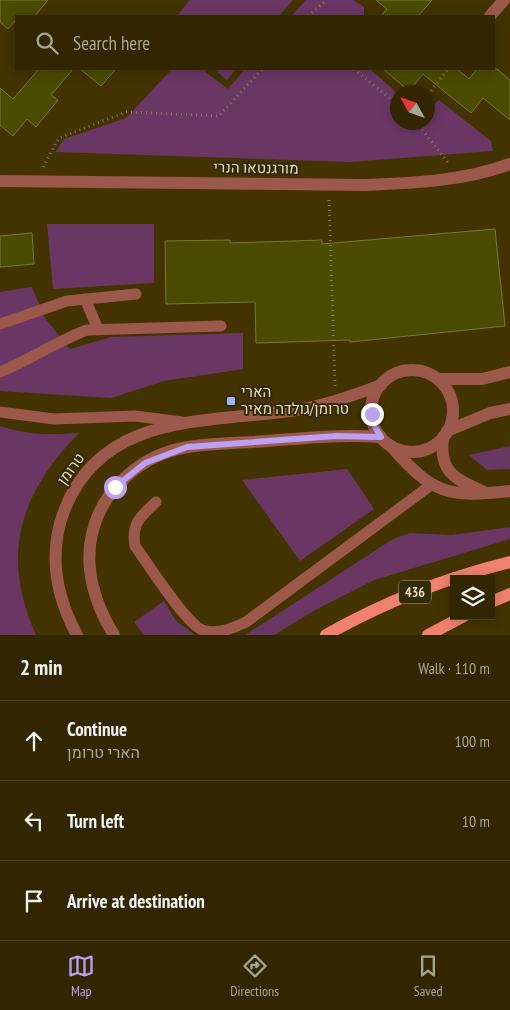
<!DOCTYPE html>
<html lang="en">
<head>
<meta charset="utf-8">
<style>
  :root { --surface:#322600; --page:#3d320f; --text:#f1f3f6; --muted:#a8a599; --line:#4d4322; --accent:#bca0f2 }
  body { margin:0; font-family:"PT Sans Narrow",Heebo,sans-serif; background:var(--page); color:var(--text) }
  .controls { position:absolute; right:15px; bottom:15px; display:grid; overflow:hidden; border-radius:0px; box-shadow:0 2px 12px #0003 }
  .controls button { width:45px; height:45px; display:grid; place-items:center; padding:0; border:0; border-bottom:1px solid var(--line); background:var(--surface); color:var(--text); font:25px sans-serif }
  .compass { position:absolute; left:390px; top:85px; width:45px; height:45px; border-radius:50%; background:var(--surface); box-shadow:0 2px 12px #0003; rotate:310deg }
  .stop { position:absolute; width:15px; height:15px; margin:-11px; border:4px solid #bca0f2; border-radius:50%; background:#fff }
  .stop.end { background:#bca0f2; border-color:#fff; box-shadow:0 1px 5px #0008 }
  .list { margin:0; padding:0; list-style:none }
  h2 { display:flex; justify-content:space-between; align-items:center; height:65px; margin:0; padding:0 20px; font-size:21px }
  h2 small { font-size:16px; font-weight:400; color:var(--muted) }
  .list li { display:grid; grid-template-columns:32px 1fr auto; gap:15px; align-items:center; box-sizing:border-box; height:80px; padding:0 20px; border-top:1px solid var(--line) }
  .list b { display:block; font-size:19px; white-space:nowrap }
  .list p { margin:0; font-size:16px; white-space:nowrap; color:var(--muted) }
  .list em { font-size:16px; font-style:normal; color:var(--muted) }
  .icon { flex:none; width:28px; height:28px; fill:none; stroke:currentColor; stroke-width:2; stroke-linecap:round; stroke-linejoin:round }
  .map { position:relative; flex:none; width:510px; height:635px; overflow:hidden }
  .search { position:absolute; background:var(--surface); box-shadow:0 2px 12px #0003; left:15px; right:15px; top:15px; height:55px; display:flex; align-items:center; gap:12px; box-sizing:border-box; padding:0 18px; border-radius:0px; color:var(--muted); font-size:19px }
  .sheet { height:305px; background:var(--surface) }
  nav { display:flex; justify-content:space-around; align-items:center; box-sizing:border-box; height:70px; border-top:1px solid var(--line); background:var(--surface); font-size:14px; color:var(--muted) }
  nav a { display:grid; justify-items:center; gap:2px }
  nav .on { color:var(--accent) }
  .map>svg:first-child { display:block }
</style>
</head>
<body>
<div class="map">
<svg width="510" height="635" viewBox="0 0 510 635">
  <rect width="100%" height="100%" fill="#423300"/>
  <g fill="#6a3765">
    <path d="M 190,0 L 293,0 L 279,16 L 177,16 Z"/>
    <path d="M 306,0 L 353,0 L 364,7 L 364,16 L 291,16 Z"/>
    <path d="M 172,69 L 202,69 L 228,89 L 245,69 L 370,69 L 397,93 L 398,122 L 428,122 L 428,109 L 439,100 L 491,141 L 493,151 L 350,162 L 56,152 L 64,139 L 126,118 Z"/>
    <path d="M 214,69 L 236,69 L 227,80 Z"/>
    <path d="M 47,224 L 154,224 L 154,283 L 53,289 Z"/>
    <path d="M 32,287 L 45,318 L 70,349 L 111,337 L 243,333 L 243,369 L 164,381 L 111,398 L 0,391 L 0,292 Z"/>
    <path d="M 0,426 C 27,435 52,435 79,433 C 20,493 0,555 36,635 L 0,635 Z"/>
    <path d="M 510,446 L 510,469 L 487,470 L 469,455 Z"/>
    <path d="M 347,469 L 374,509 L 300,561 L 242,480 Z"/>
    <path d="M 510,527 L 510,539 L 374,580 L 317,609 L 274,635 L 245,635 L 393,539 L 410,533 L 452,535 Z"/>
    <path d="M 164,601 L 176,621 L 195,635 L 144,635 L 134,622 Z"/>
  </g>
  <g fill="#4a4b00" stroke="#76793a">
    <path d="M 0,0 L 48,0 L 35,16 L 16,16 L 16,20 L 8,29 L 0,22 Z"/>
    <path d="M 376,0 L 432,0 L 418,16 L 381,16 L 387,9 Z"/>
    <path d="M 39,69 L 73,69 L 51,95 L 58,100 L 36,127 L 27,119 L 13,136 L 0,125 L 0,88 L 13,99 Z"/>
    <path d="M 80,69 L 116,69 L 101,86 Z"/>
    <path d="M 383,69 L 457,69 L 469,79 L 477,69 L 497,69 L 510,80 L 510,120 L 483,98 L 471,113 L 423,74 L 409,91 Z"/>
    <path d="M 495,229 L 505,326 L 350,342 L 350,340 L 256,343 L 255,302 L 166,304 L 165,241 L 230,240 L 230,243 L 322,240 L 322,244 Z"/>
    <path d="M 32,233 L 34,264 L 0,267 L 0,236 Z"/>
  </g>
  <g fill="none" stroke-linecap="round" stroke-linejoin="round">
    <g stroke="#897b51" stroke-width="3" stroke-dasharray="1 4" stroke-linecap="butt">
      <path d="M 308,16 L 327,0"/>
      <path d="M 354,69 L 398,105"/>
      <path d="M 428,95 L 448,69"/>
      <path d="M 416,122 L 449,164"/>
      <path d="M 43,167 L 59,138 L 126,112 L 219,116 L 262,69"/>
      <path d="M 329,200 L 335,386"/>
    </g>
    <g stroke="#9d584c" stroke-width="11">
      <path d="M 85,299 L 98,329"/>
      <path d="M 0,324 L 67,301 L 136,294"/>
      <path d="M 0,372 C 30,360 57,341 87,330 L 221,326"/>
      <path d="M 0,412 L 54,419 L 135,416 L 182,422"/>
      <path d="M 156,502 C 141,516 131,523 135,546 C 147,562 188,628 205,631 C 220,634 233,628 246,622 L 431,485"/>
    </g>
    <g stroke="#9d584c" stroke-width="12">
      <path d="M 490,16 L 504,0"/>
      <path d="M 0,181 L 365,185 C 414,183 464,181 510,164"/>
      <path d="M 443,437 C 439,473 454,478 484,492"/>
      <path d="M 391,446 C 433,494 447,498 510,491"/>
    </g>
    <g stroke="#9d584c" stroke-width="12">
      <circle cx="412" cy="411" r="41"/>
      <path d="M 439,379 L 482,379 L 510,372"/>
      <path d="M 447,431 L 490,413 L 510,409"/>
      <path d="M 77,635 C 56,596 48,554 64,511 C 103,409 213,424 302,409 C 330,404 355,395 381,385"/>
      <path d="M 114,635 C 95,605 84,568 92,534 C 102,489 142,454 188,447 C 214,443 241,443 267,441 C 305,438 343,434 381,437"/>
    </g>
    <g stroke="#f1816e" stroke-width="12">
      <path d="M 491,602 L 510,594"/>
      <path d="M 326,635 C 384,602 445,578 510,562"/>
      <path d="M 428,635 L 464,616"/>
    </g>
  </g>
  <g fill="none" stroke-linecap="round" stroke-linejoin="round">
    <path stroke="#bca0f2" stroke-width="6" d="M 115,487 L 145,463 L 187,447 L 336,436 L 381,437 L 375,427 L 372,414"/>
  </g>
  <rect fill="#9eb4fd" stroke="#352a08" stroke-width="2" x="226" y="396" width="10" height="10" rx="2.5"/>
  <g text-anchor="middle" stroke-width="4" stroke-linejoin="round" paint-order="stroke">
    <rect fill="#352a08" stroke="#b2a787" stroke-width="1" x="399" y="580.5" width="32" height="23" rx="4"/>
    <g font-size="14" font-weight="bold" fill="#e7dcbd">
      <text x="415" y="597">436</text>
    </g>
    <g font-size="15" fill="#e7dcbd" stroke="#352a08">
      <text transform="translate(256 168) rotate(1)" y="5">מורגנטאו הנרי</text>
      <text transform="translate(71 469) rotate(-54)" y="5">טרומן</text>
    </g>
    <g font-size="15" fill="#e7dcbd" stroke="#352a08" text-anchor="start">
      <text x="241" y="397">הארי<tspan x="241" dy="17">טרומן/גולדה מאיר</tspan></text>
    </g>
  </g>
</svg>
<div class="controls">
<button><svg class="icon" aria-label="layers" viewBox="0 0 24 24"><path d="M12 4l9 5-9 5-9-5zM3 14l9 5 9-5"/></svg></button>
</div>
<svg class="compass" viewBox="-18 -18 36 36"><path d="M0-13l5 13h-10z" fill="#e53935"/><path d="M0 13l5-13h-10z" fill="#a8a599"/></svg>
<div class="stop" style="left:115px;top:487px"></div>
<div class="stop end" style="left:372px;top:414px"></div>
<div class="search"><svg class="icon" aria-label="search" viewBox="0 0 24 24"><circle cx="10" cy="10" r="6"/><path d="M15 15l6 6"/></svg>Search here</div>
</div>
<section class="sheet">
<h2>2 min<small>Walk · 110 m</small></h2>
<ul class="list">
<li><svg class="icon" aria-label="ahead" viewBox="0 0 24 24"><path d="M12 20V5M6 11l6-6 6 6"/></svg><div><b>Continue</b><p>הארי טרומן</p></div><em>100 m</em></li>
<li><svg class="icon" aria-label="left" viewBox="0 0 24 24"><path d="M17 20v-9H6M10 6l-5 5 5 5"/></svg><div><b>Turn left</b></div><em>10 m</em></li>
<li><svg class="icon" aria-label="arrive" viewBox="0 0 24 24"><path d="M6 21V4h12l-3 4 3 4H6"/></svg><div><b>Arrive at destination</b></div></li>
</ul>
</section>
<nav>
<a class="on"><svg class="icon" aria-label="map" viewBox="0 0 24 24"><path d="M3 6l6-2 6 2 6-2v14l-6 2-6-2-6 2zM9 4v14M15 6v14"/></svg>Map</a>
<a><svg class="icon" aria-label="directions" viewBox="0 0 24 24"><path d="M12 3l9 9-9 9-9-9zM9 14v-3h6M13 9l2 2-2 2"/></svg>Directions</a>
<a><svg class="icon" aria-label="saved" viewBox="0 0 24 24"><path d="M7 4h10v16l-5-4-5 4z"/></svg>Saved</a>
</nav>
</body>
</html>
